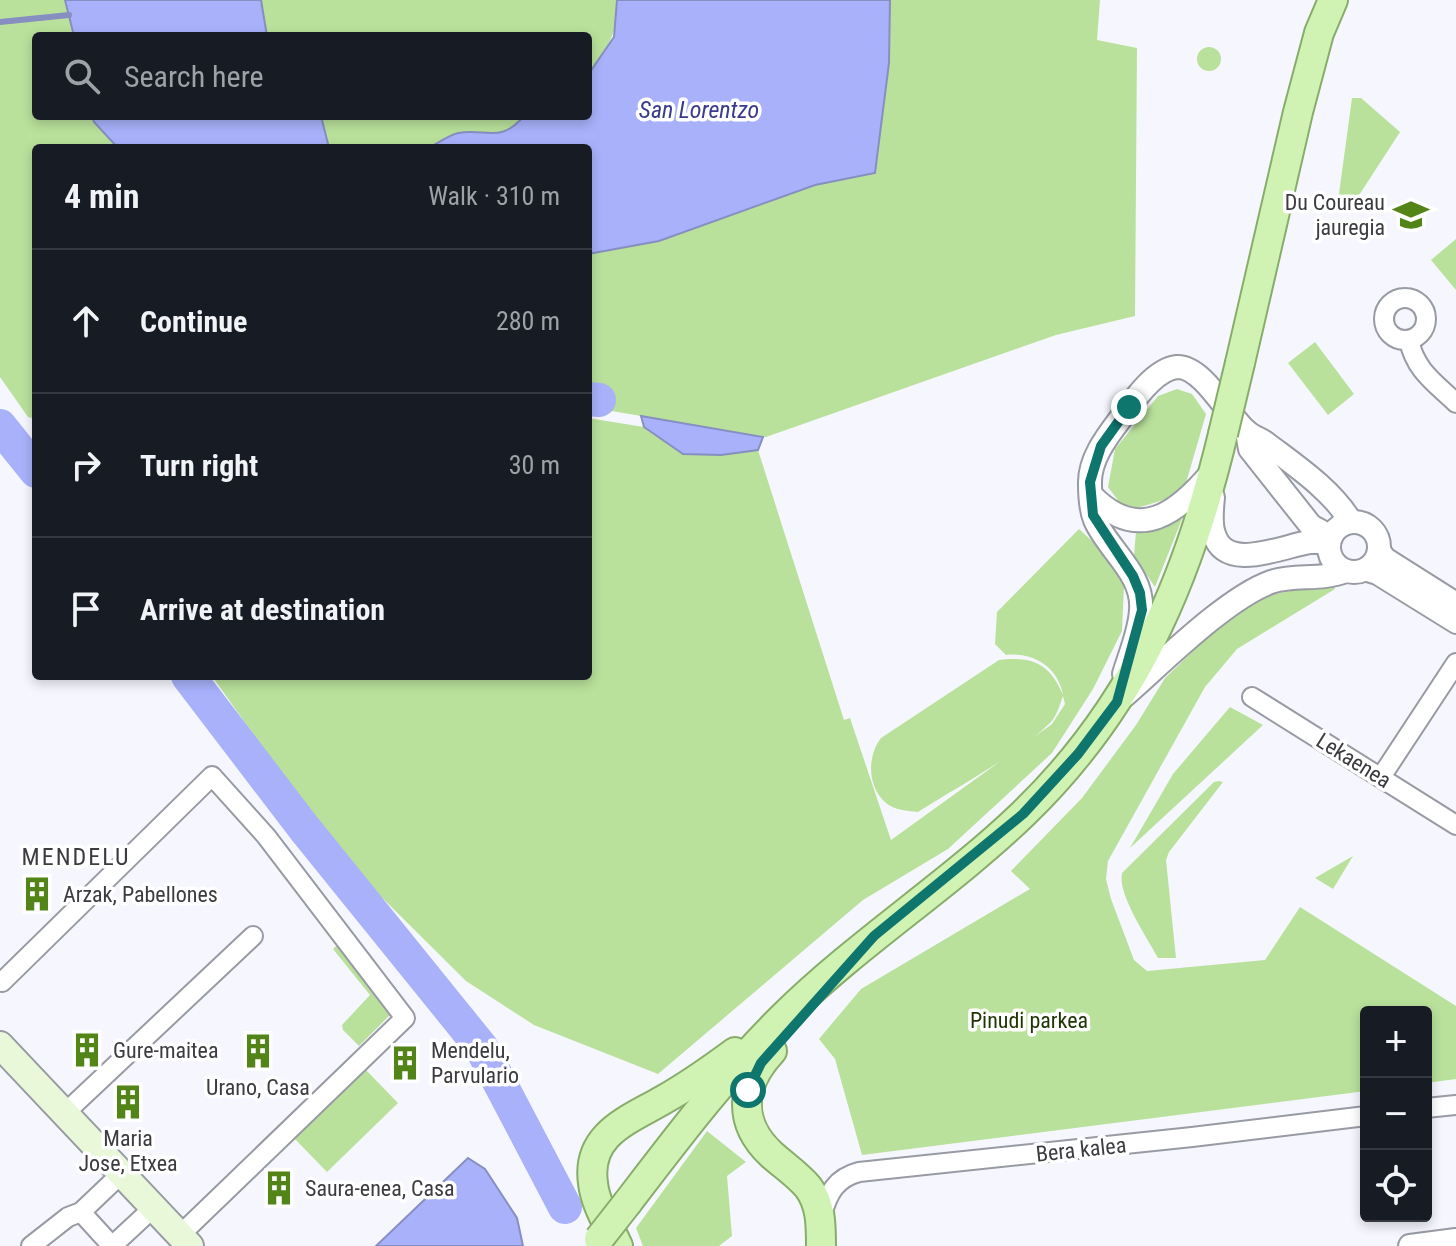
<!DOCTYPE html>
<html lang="en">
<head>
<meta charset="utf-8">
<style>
  :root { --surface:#171b24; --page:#20242c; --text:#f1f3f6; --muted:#9ea1a6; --line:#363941 }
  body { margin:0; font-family:"Roboto Condensed",sans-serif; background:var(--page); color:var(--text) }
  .controls { position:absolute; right:24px; bottom:24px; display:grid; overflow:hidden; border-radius:8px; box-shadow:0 4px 12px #0003 }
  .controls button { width:72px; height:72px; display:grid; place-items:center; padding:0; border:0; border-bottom:2px solid var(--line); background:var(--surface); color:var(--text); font:40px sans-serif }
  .stop { position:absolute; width:24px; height:24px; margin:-18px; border:6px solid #0f766e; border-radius:50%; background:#fff }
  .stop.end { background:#0f766e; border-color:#fff; box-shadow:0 2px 8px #0008 }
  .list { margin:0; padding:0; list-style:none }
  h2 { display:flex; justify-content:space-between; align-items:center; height:104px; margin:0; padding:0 32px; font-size:34px }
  h2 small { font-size:26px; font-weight:400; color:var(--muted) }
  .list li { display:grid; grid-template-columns:52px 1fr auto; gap:24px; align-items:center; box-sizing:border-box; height:144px; padding:0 32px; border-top:2px solid var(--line) }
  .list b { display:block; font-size:30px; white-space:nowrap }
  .list em { font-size:26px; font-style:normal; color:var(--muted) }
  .icon { flex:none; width:44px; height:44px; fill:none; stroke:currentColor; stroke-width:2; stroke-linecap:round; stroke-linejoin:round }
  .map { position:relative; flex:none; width:1456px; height:1246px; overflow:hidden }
  .search { position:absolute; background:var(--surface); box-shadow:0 4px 12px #0003; left:32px; top:32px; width:560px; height:88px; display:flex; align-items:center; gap:20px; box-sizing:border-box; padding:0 28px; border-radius:8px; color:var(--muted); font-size:30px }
  .panel { position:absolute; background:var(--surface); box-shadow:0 4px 12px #0003; left:32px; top:144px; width:560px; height:536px; border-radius:8px }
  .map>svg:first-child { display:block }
</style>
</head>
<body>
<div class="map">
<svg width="1456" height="1246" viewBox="0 0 1456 1246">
  <rect width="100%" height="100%" fill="#f6f7fe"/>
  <g fill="#b9e19b">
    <path d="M 0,0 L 65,0 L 74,36 L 36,36 L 36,116 L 92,116 L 94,123 L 118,148 L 36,148 L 36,419 L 28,417 L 0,377 Z"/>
    <path d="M 261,0 L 617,0 C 618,33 610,43 592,69 L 588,70 L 588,36 L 267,36 Z"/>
    <path d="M 890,0 L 1100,0 L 1097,40 L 1137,48 L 1135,316 L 1056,335 L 766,437 L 588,407 L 588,254 L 659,241 L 815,185 L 875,173 L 889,63 Z"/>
    <circle cx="1209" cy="59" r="12"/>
    <path d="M 1352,98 L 1361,98 L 1400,132 L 1352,206 L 1338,201 Z"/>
    <path d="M 321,116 L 524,116 L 517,124 L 498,134 L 457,133 L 429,148 L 329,148 Z"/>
    <path d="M 1456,239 L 1456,290 L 1431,260 Z"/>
    <path d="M 1315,342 L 1354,394 L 1328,415 L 1288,363 Z"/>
    <path d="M 1177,389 L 1192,394 L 1206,414 L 1186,483 L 1167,499 L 1137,508 L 1120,503 L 1108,487 L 1115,449 L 1158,396 Z"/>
    <path d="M 588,418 L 644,427 L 683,454 L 721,455 L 758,450 L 844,720 L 850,718 L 891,840 L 1052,724 L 1065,704 L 1063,696 C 1060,704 1057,716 1050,723 C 1013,758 960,785 918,812 C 908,811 894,810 886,803 C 867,787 867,756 881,738 L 999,660 C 1033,656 1050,664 1063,695 C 1058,667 1034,652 1006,655 L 995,644 L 997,612 L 1079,529 L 1104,552 L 1124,586 L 1122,631 L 1093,689 L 1052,753 L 948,849 L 863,900 L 658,1074 L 534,1025 L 466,981 L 337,853 L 212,676 L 588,676 Z"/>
    <path d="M 1182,519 L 1155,587 L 1134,556 L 1136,531 Z"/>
    <path d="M 1333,583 L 1335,589 L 1237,649 L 1205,687 L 1108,861 L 1106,879 L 1111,899 L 1134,960 L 1147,971 L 1265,960 L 1300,907 L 1456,1006 L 1456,1079 L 1426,1083 L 1426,1012 L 1366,1012 L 1366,1091 L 862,1155 L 835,1059 L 819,1039 L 861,989 L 1030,889 L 1011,871 L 1082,798 L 1136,725 L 1165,678 L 1233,613 L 1270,595 Z"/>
    <path d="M 1230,707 L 1263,725 L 1130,848 L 1173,774 Z"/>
    <path d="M 1219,781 L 1223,782 L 1169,852 L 1166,860 L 1176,958 L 1158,958 C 1148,939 1117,894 1122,873 L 1214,782 Z"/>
    <path d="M 1353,856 L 1333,889 L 1315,878 Z"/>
    <path d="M 341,942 L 393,1012 L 359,1046 L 343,1030 L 342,1025 L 370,995 L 333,949 Z"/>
    <path d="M 364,1068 L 398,1103 L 327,1172 L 293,1137 Z"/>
    <path d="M 707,1131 L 746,1162 L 727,1176 L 732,1236 L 719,1246 L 643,1246 L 636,1228 Z"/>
  </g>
  <g fill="#a8b1fa" stroke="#878ec2" stroke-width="2">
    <path d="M 65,0 L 261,0 L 267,36 L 74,36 Z"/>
    <path d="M 617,0 L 890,0 L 889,63 L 875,173 L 815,185 L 659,241 L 588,254 L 588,148 L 429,148 C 438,143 449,135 458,133 C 487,128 500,144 524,116 L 588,116 L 588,70 L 592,69 L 614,37 Z"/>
    <path d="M 92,116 L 321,116 L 329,148 L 118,148 L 94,122 Z"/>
    <path d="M 641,416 L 763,437 L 758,450 L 721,455 L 683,454 L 644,427 Z"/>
    <path d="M 468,1158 L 485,1169 L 517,1218 L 523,1246 L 376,1246 Z"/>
  </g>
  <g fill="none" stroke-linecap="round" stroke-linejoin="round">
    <path stroke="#878ec2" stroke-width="6" d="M 0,22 L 69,15"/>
    <g stroke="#a8b1fa" stroke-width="34">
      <path d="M 588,399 L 599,400"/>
      <path d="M 0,426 L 36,471"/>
      <path d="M 188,676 L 304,828 L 481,1047 L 565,1207"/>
    </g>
    <g stroke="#989aa4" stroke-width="22">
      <g id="minor">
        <circle cx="1405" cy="319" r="21"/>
        <path d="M 1409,340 C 1415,370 1434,382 1456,403"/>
        <path d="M 1364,571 L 1377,575 L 1456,624"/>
        <path d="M 1252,697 L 1456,825"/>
        <path d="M 1381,777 L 1456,663"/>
        <path d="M 2,982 L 212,776 L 266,836 L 405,1018 L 180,1235"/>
        <path d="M 1426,1108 L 1456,1105"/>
        <path d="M 65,1113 L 253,936"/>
        <path d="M 81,1212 L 112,1246 L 153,1208"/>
        <path d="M 822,1215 C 828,1193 836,1178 859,1172 L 1192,1137 L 1366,1116"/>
        <path d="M 31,1246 L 68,1217 L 81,1212 L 121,1174"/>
      </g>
    </g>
    <g stroke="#989aa4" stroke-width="26">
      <g id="tertiary">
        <path d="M 1247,432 L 1250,449 L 1311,526 L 1331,537"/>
        <path d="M 1092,496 C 1139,544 1178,513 1213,471"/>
        <path d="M 1213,497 C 1212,509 1210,523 1214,534 C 1226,574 1285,545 1310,542 C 1316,542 1323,542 1329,542"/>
        <circle cx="1354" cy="547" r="25"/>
        <path d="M 1379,551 L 1385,559 L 1456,604"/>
        <path d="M 1124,674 C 1130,654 1140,631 1141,610 C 1144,574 1108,550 1095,520 C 1091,510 1090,494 1090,484 C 1089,458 1109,434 1124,414 C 1135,398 1156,369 1177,367 C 1203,366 1228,416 1246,431 C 1252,437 1261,439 1267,444 C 1296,466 1332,490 1351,522"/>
        <path d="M 1124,696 C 1161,664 1226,598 1271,582 C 1295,574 1321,581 1345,571"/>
        <path d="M 1410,1246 L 1456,1240"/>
      </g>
    </g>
    <g stroke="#989aa4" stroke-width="30">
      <path id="secondary" d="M 0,1045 L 190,1246"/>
    </g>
    <g stroke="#88ac6a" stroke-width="32">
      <g id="primary">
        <path d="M 1240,363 L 1298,112 L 1319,33 L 1333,0"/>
        <path d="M 772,1051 C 742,1083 736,1121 771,1154 C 783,1165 797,1174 808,1187 C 821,1204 821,1225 821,1246"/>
        <path d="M 628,1202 C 677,1138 726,1073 783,1017 C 858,943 948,886 1023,814 C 1134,707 1188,581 1223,434"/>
        <path d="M 618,1246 C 609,1226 595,1204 593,1183 C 586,1134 629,1120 663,1100 C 688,1086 712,1069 735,1052"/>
      </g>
    </g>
    <use href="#minor" stroke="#fff" stroke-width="18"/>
    <use href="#tertiary" stroke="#fff" stroke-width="22"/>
    <use href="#secondary" stroke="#e8f8d9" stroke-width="26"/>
    <use href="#primary" stroke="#d0f2b3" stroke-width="28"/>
    <g stroke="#88ac6a" stroke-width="32" stroke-linecap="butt">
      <g id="primary-bridge">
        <path d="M 1223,434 L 1240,363"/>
        <path d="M 599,1239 L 628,1202"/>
      </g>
    </g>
    <use href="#primary-bridge" stroke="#d0f2b3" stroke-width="28"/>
  </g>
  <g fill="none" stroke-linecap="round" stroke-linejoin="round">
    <path stroke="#0f766e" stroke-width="10" d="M 748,1090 L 761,1063 L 874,936 L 1023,814 L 1078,754 L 1117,702 L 1142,610 L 1140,593 L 1133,576 L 1093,515 L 1090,482 L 1101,446 L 1129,407"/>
  </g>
  <defs>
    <g id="university-bare" transform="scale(2.76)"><path d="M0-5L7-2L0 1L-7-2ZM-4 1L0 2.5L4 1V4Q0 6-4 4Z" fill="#528418" stroke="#fff" stroke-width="2.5" paint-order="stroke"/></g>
    <g id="building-bare" transform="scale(2.76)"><path d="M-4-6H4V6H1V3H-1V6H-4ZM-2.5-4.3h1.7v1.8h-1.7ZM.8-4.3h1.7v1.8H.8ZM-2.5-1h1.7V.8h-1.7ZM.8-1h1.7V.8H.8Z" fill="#528418" stroke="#fff" stroke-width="2.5" paint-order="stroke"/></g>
  </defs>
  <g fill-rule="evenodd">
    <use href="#university-bare" x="1411" y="215"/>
    <use href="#building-bare" x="37" y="894"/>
    <use href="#building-bare" x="87" y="1050"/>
    <use href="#building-bare" x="258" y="1051"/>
    <use href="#building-bare" x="405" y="1063"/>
    <use href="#building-bare" x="128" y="1102"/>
    <use href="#building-bare" x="279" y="1188"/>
  </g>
  <g text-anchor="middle" stroke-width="7" stroke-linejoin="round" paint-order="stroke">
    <g font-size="22" fill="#3b3b40" stroke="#fff" text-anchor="start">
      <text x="1385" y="210" text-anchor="end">Du Coureau<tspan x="1385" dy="25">jauregia</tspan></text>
      <text x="63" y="902">Arzak, Pabellones</text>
      <text x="113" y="1058">Gure-maitea</text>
      <text x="431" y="1058">Mendelu,<tspan x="431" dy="25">Parvulario</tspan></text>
      <text x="258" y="1095" text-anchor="middle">Urano, Casa</text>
      <text x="128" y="1146" text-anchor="middle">Maria<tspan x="128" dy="25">Jose, Etxea</tspan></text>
      <text x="305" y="1196">Saura-enea, Casa</text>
    </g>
    <g font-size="22" fill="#3b3b40" stroke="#fff">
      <text transform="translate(1354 760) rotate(32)" y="8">Lekaenea</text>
      <text transform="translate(1081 1149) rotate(-6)" y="8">Bera kalea</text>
    </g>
    <g font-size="22" fill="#1d3502" stroke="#fff">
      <text x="1029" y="1028">Pinudi parkea</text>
    </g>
    <g font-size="24" font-style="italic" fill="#3a3b8e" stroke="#fff">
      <text x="699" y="118">San Lorentzo</text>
    </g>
    <g font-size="24" letter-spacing="2" fill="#3b3b40" stroke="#fff">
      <text x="76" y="865">MENDELU</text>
    </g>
  </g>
</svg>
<div class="controls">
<button>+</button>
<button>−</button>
<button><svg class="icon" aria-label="locate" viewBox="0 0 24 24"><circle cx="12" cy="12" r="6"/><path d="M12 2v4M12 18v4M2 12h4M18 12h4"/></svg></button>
</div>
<div class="stop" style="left:748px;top:1090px"></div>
<div class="stop end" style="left:1129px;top:407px"></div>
<div class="search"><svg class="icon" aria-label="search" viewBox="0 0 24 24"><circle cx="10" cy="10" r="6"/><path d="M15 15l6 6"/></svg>Search here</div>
<section class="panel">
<h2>4 min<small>Walk · 310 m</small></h2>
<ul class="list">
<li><svg class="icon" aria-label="ahead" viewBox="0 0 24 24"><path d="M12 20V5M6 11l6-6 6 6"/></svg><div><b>Continue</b></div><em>280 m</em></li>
<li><svg class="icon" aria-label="right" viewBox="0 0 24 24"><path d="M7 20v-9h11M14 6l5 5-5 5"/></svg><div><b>Turn right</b></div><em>30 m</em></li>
<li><svg class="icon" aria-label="arrive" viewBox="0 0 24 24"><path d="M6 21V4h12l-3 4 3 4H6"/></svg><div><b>Arrive at destination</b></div></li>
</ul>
</section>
</div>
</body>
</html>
